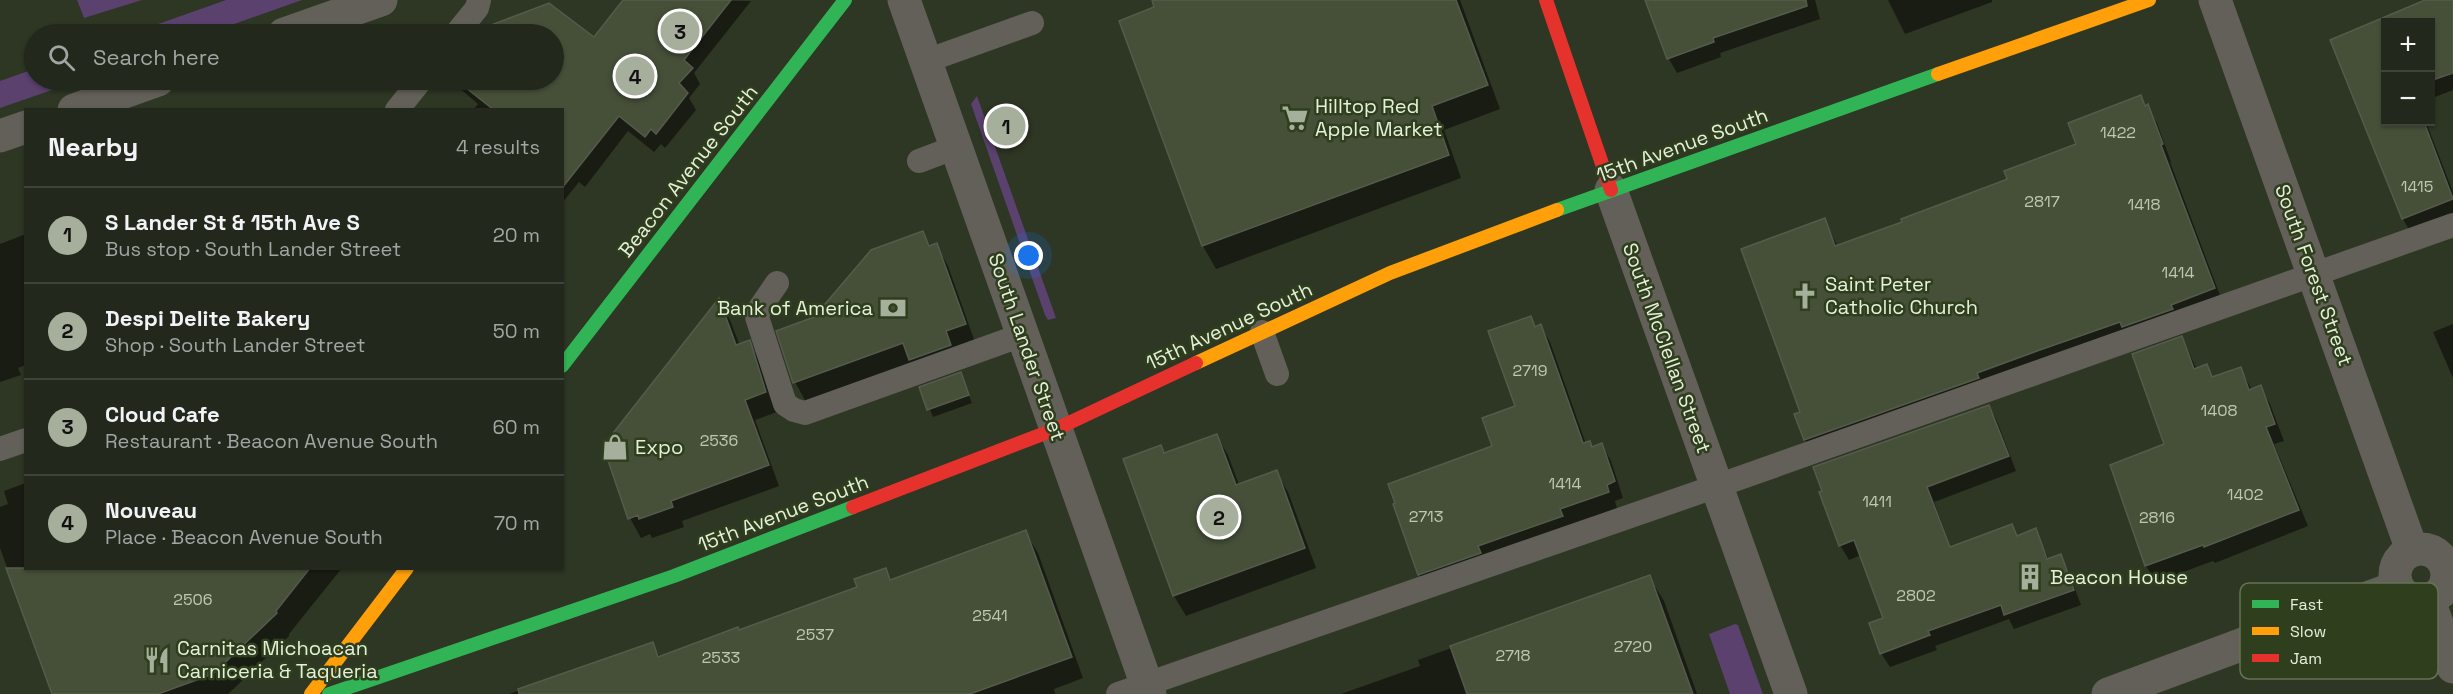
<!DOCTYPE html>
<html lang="en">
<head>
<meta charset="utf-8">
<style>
  :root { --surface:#22281b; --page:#2a3024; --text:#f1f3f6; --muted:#a2a6a3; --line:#3f443a; --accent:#a5af9b }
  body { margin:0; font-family:"Space Grotesk",sans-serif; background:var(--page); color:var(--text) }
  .controls { position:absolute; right:18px; top:18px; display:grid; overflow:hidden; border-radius:0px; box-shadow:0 2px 4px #0004 }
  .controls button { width:54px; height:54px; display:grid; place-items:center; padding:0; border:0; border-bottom:2px solid var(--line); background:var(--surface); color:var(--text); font:30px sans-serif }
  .you { position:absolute; left:1029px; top:256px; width:21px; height:21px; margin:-15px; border:4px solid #fff; border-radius:50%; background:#1a73e8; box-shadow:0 0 0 9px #1a73e833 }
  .badge { display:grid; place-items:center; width:39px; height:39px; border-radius:50%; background:var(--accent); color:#111; font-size:20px; font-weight:700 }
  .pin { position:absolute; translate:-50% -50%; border:3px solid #fff; box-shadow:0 2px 6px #0006 }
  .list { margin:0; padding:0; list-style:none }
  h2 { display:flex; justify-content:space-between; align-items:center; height:78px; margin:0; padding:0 24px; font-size:26px }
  h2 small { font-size:20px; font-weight:400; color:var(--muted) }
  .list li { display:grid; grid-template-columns:39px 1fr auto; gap:18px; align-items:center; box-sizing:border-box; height:96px; padding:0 24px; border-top:2px solid var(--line) }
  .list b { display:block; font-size:22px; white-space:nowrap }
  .list p { margin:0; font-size:20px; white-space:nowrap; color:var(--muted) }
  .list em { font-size:20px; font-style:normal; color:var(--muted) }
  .icon { flex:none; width:33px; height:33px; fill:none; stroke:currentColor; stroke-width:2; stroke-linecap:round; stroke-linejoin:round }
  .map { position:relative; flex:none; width:2453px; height:694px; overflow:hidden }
  .search { position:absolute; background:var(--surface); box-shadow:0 2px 4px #0004; left:24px; top:24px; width:540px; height:66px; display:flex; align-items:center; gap:15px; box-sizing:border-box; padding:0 21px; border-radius:33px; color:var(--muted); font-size:22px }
  .panel { position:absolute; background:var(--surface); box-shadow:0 2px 4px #0004; left:24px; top:108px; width:540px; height:462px; border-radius:0px }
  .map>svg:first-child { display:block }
</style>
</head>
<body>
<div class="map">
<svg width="2453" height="694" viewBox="0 0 2453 694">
  <rect width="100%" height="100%" fill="#2e3624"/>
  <g fill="#5b416e">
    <path d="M 77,0 L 142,0 L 84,18 Z"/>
    <path d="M 226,0 L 302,0 L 206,34 L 130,34 Z"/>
    <path d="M 34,69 L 34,80 L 81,80 L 0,108 L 0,81 Z"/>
    <path d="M 977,96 L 1056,318 L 1048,320 L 1045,315 L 971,104 Z"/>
    <path d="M 1735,624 L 1738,625 L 1763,694 L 1730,694 L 1709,634 Z"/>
  </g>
  <g fill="#0007">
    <path d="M 625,0 L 751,1 L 694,73 L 700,84 L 689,98 L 696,110 L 665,148 L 661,144 L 654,152 L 628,131 L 585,187 L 579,182 L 562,203 L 562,110 L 473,110 L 478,104 L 450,80 L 554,80 L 554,34 L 476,34 L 479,31 L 549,4 L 595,39 Z"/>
    <path d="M 1153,0 L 1460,0 L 1500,109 L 1444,130 L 1461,178 L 1216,269 L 1203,246 L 1121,21 L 1156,8 Z"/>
    <path d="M 1647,0 L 1815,0 L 1820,19 L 1720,53 L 1721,57 L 1677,73 L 1669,59 Z"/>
    <path d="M 1888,0 L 1992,0 L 1992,2 L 1905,34 Z"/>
    <path d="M 2427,0 L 2453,0 L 2453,90 L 2430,99 L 2430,22 L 2386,22 L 2386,122 L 2426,122 L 2453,192 L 2453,217 L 2411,233 L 2403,219 L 2332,41 Z"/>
    <path d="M 2140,97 L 2157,123 L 2171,162 L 2170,162 L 2224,306 L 1815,456 L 1805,440 L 1802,413 L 1824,220 L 1838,247 L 1904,223 L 2006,181 L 2078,145 Z"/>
    <path d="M 923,233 L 931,247 L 936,245 L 948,266 L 976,345 L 806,402 L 795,382 Z"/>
    <path d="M 26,234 L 26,365 L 18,368 L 21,375 L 0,382 L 0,244 Z"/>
    <path d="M 719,301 L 730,320 L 740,346 L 749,342 L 760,362 L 777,412 L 755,420 L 779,486 L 682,521 L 684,527 L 652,538 L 650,534 L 641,538 L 630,518 Z"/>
    <path d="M 1530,318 L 1536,328 L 1541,326 L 1550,342 L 1586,444 L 1592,448 L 1602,445 L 1611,461 L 1623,498 L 1615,501 L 1617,509 L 1429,590 L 1419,574 L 1517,407 Z"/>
    <path d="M 2453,324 L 2453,378 L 2433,332 Z"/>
    <path d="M 2182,338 L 2197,370 L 2206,366 L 2213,378 L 2240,368 L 2252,390 L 2260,387 L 2270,404 L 2284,441 L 2274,444 L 2308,526 L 2215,563 L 2213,561 L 2156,582 L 2146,566 L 2112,466 L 2166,445 Z"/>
    <path d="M 960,374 L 972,403 L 933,417 L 921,388 Z"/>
    <path d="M 1989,406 L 1997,421 L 2016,471 L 1934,502 L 1951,548 L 2012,526 L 2018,537 L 2035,530 L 2049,560 L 2060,556 L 2068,571 L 2081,605 L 2014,629 L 2009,619 L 1935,646 L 1937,650 L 1890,667 L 1881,653 L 1885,619 L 1861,555 L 1849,560 L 1840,545 Z"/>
    <path d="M 1216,435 L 1228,455 L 1239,485 L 1276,472 L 1288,492 L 1316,568 L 1186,616 L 1174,596 L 1125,460 L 1160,447 L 1165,454 Z"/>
    <path d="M 26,483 L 26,568 L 342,568 L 289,634 L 289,636 L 228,694 L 53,694 L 0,548 L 0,507 L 8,504 L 4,491 Z"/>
    <path d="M 1025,532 L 1038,553 L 1083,678 L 1054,689 L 1055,694 L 509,694 L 652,643 L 660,658 L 858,588 L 885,570 L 892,581 Z"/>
    <path d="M 1649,577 L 1664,601 L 1697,694 L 1341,694 L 1420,666 L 1418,660 Z"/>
  </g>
  <g fill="#465039" stroke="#545b4c" stroke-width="1.5">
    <path d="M 623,0 L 731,0 L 684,60 L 693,68 L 679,83 L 688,93 L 656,134 L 651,129 L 645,137 L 619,116 L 562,188 L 562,110 L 494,110 L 456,80 L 554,80 L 554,34 L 474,34 L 478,30 L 549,3 L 594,37 Z"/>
    <path d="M 1152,0 L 1456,0 L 1488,85 L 1432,106 L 1449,155 L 1202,246 L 1119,21 L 1154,7 Z"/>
    <path d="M 1645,0 L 1806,0 L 1807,6 L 1713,38 L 1714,42 L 1667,59 Z"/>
    <path d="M 2425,0 L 2453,0 L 2453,73 L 2430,81 L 2430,22 L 2385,22 L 2385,122 L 2424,122 L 2453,199 L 2402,219 L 2330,40 Z"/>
    <path d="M 2141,95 L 2145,106 L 2148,104 L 2163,144 L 2161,145 L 2215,288 L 2171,305 L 2173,309 L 2122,327 L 2120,322 L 2037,351 L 1977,373 L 1979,378 L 1804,440 L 1794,414 L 1800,412 L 1741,249 L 1825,218 L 1835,246 L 1902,222 L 1901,219 L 2005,180 L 2007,179 L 2004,171 L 2076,144 L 2068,123 Z"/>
    <path d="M 923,231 L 929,246 L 937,243 L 966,324 L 946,331 L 951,345 L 909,360 L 903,343 L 793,383 L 776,331 L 814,317 L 871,250 Z"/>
    <path d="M 719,298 L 736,345 L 750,340 L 766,392 L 745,400 L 769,465 L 671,501 L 673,507 L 639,519 L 638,515 L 628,519 L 603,446 Z"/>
    <path d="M 1531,316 L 1535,327 L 1541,324 L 1583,443 L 1590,441 L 1592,447 L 1602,443 L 1615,481 L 1607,485 L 1609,492 L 1560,509 L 1563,516 L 1478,546 L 1481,553 L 1418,575 L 1393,504 L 1395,503 L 1388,484 L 1492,446 L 1482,418 L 1515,406 L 1488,331 Z"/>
    <path d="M 2182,336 L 2194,369 L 2207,364 L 2212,377 L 2241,367 L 2249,390 L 2261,385 L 2275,424 L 2266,427 L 2299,510 L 2204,547 L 2203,545 L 2145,566 L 2110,465 L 2164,444 L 2132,354 Z"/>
    <path d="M 961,372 L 969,395 L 927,410 L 919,387 Z"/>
    <path d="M 1989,405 L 2009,456 L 1927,487 L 1950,547 L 2012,524 L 2017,536 L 2036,528 L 2047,559 L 2061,554 L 2074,590 L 2004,615 L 2001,605 L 1928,631 L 1930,635 L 1880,654 L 1869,623 L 1883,618 L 1854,540 L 1839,546 L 1819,492 L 1822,491 L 1813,467 Z"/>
    <path d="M 1217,434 L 1236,485 L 1277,470 L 1305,548 L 1173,596 L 1123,459 L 1161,445 L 1164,453 Z"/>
    <path d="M 1026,530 L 1072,657 L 970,694 L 519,694 L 518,689 L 653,642 L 658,657 L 738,627 L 739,630 L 857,587 L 854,579 L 886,568 L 890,580 Z"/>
    <path d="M 6,568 L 310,568 L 276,611 L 277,613 L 213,674 L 158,694 L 52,694 Z"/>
    <path d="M 1650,575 L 1693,694 L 1467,694 L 1450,646 Z"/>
  </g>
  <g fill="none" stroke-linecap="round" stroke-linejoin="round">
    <g stroke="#636059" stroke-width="24">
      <path d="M 456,34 L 477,8 L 479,0"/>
      <path d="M 926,61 L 1032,23"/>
      <path d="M 397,110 L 421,80"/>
      <path d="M 919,161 L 956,147"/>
      <path d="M 777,283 L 760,308 L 757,317 L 785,404 L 794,410 L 805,413 L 1022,335"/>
      <path d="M 1262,332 L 1277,374"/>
      <path d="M 0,449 L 26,440"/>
      <path d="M 1118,694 L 1717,486 L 2453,225"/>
    </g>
    <g stroke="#636059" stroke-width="33">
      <path d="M 904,0 L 1150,694"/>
      <path d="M 2215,0 L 2412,550"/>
      <path d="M 284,34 L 381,0"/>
      <path d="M 74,110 L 158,80"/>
      <path d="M 0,136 L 26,127"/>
      <path d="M 1611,190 L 1791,694"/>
      <circle cx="2421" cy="575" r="26"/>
      <path d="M 2429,601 L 2453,667"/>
      <path d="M 2108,694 L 2397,587"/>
    </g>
    <g stroke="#30b455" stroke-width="14">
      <path d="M 1557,210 L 1938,74"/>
      <path d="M 562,366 L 845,0"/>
      <path d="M 329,694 L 674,576 L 853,507"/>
    </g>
    <g stroke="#ff9f0a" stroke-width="14">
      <path d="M 1938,74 L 2149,0"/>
      <path d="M 1196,363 L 1390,273 L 1557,210"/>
      <path d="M 311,694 L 407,568"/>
    </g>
    <g stroke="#e5322d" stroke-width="14">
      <path d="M 1546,0 L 1611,190"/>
      <path d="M 853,507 L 1056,429 L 1196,363"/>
    </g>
  </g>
  <defs>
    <g id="supermarket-bare" transform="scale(2.07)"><path d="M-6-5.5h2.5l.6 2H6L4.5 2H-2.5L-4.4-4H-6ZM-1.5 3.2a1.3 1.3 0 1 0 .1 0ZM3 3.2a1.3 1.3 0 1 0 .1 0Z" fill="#a5af9b" stroke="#2f3e1c" stroke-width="2.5" paint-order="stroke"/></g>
    <g id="church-bare" transform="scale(2.07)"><path d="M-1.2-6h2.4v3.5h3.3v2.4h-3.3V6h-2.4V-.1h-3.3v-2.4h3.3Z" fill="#a5af9b" stroke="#2f3e1c" stroke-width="2.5" paint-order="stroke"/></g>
    <g id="bank-bare" transform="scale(2.07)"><path d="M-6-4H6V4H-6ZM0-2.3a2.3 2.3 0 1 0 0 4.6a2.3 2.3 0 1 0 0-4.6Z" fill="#a5af9b" stroke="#2f3e1c" stroke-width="2.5" paint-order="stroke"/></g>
    <g id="shop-bare" transform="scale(2.07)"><path d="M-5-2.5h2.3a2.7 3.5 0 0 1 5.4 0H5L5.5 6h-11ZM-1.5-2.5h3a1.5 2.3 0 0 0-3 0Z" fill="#a5af9b" stroke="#2f3e1c" stroke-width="2.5" paint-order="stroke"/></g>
    <g id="building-bare" transform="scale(2.07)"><path d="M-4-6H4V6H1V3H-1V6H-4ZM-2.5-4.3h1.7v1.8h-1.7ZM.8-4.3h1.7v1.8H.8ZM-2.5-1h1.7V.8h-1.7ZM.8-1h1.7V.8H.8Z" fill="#a5af9b" stroke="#2f3e1c" stroke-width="2.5" paint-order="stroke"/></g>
    <g id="restaurant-bare" transform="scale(2.07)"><path d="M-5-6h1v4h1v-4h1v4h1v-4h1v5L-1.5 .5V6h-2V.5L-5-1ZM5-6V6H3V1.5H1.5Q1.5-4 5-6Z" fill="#a5af9b" stroke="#2f3e1c" stroke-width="2.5" paint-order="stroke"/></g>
  </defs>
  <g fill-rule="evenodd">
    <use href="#supermarket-bare" x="1295" y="118"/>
    <use href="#church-bare" x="1805" y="296"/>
    <use href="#bank-bare" x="893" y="308"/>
    <use href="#shop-bare" x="615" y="447"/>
    <use href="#building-bare" x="2030" y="577"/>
    <use href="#restaurant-bare" x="157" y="660"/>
  </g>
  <g text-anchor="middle" stroke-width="5" stroke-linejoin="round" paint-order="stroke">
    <g font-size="16" fill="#bdc8b2">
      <text x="2118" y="138">1422</text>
      <text x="2417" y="192">1415</text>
      <text x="2042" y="207">2817</text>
      <text x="2144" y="210">1418</text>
      <text x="2178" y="278">1414</text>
      <text x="1530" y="376">2719</text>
      <text x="2219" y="416">1408</text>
      <text x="719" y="446">2536</text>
      <text x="1565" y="489">1414</text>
      <text x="2245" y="500">1402</text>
      <text x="1877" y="507">1411</text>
      <text x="1426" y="522">2713</text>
      <text x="2157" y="523">2816</text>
      <text x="1916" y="601">2802</text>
      <text x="193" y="605">2506</text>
      <text x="990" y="621">2541</text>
      <text x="815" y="640">2537</text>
      <text x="1633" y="652">2720</text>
      <text x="1513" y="661">2718</text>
      <text x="721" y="663">2533</text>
    </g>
    <g font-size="20" fill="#e5f0db" stroke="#2f3e1c" text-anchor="start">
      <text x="1315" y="113">Hilltop Red<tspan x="1315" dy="23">Apple Market</tspan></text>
      <text x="1825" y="291">Saint Peter<tspan x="1825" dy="23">Catholic Church</tspan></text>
      <text x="873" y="315" text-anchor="end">Bank of America</text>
      <text x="635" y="454">Expo</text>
      <text x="2050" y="584">Beacon House</text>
      <text x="177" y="655">Carnitas Michoacan<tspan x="177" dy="23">Carniceria &amp; Taqueria</tspan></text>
    </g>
    <g font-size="20" fill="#e5f0db" stroke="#2f3e1c">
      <text transform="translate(1682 145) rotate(-20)" y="7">15th Avenue South</text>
      <text transform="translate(688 171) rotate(-52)" y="7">Beacon Avenue South</text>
      <text transform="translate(2314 275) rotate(70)" y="7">South Forest Street</text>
      <text transform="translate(1229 326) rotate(-25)" y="7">15th Avenue South</text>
      <text transform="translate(1027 347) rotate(71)" y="7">South Lander Street</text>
      <text transform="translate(1667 348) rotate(70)" y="7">South McClellan Street</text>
      <text transform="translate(783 513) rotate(-21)" y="7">15th Avenue South</text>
    </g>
  </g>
  <rect x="2240" y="583" width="198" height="96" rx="9" fill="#2f3e1c" stroke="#667355" stroke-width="1.5"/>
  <rect x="2252" y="600" width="27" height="8" fill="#30b455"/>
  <rect x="2252" y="627" width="27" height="8" fill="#ff9f0a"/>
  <rect x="2252" y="654" width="27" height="8" fill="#e5322d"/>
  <g font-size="16" fill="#e5f0db">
    <text x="2290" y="610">Fast</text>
    <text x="2290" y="637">Slow</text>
    <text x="2290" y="664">Jam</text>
  </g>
</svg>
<div class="controls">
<button>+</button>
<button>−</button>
</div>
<div class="you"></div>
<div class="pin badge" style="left:1006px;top:126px">1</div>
<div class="pin badge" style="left:1219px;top:517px">2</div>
<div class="pin badge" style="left:680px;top:31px">3</div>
<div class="pin badge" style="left:635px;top:76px">4</div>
<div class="search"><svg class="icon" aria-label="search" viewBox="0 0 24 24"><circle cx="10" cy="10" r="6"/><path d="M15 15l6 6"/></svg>Search here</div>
<section class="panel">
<h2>Nearby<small>4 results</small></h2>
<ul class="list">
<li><span class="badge">1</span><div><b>S Lander St &amp; 15th Ave S</b><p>Bus stop · South Lander Street</p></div><em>20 m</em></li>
<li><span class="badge">2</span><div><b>Despi Delite Bakery</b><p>Shop · South Lander Street</p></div><em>50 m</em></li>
<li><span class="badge">3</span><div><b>Cloud Cafe</b><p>Restaurant · Beacon Avenue South</p></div><em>60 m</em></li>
<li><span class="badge">4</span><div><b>Nouveau</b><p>Place · Beacon Avenue South</p></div><em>70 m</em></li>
</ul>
</section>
</div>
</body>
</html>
